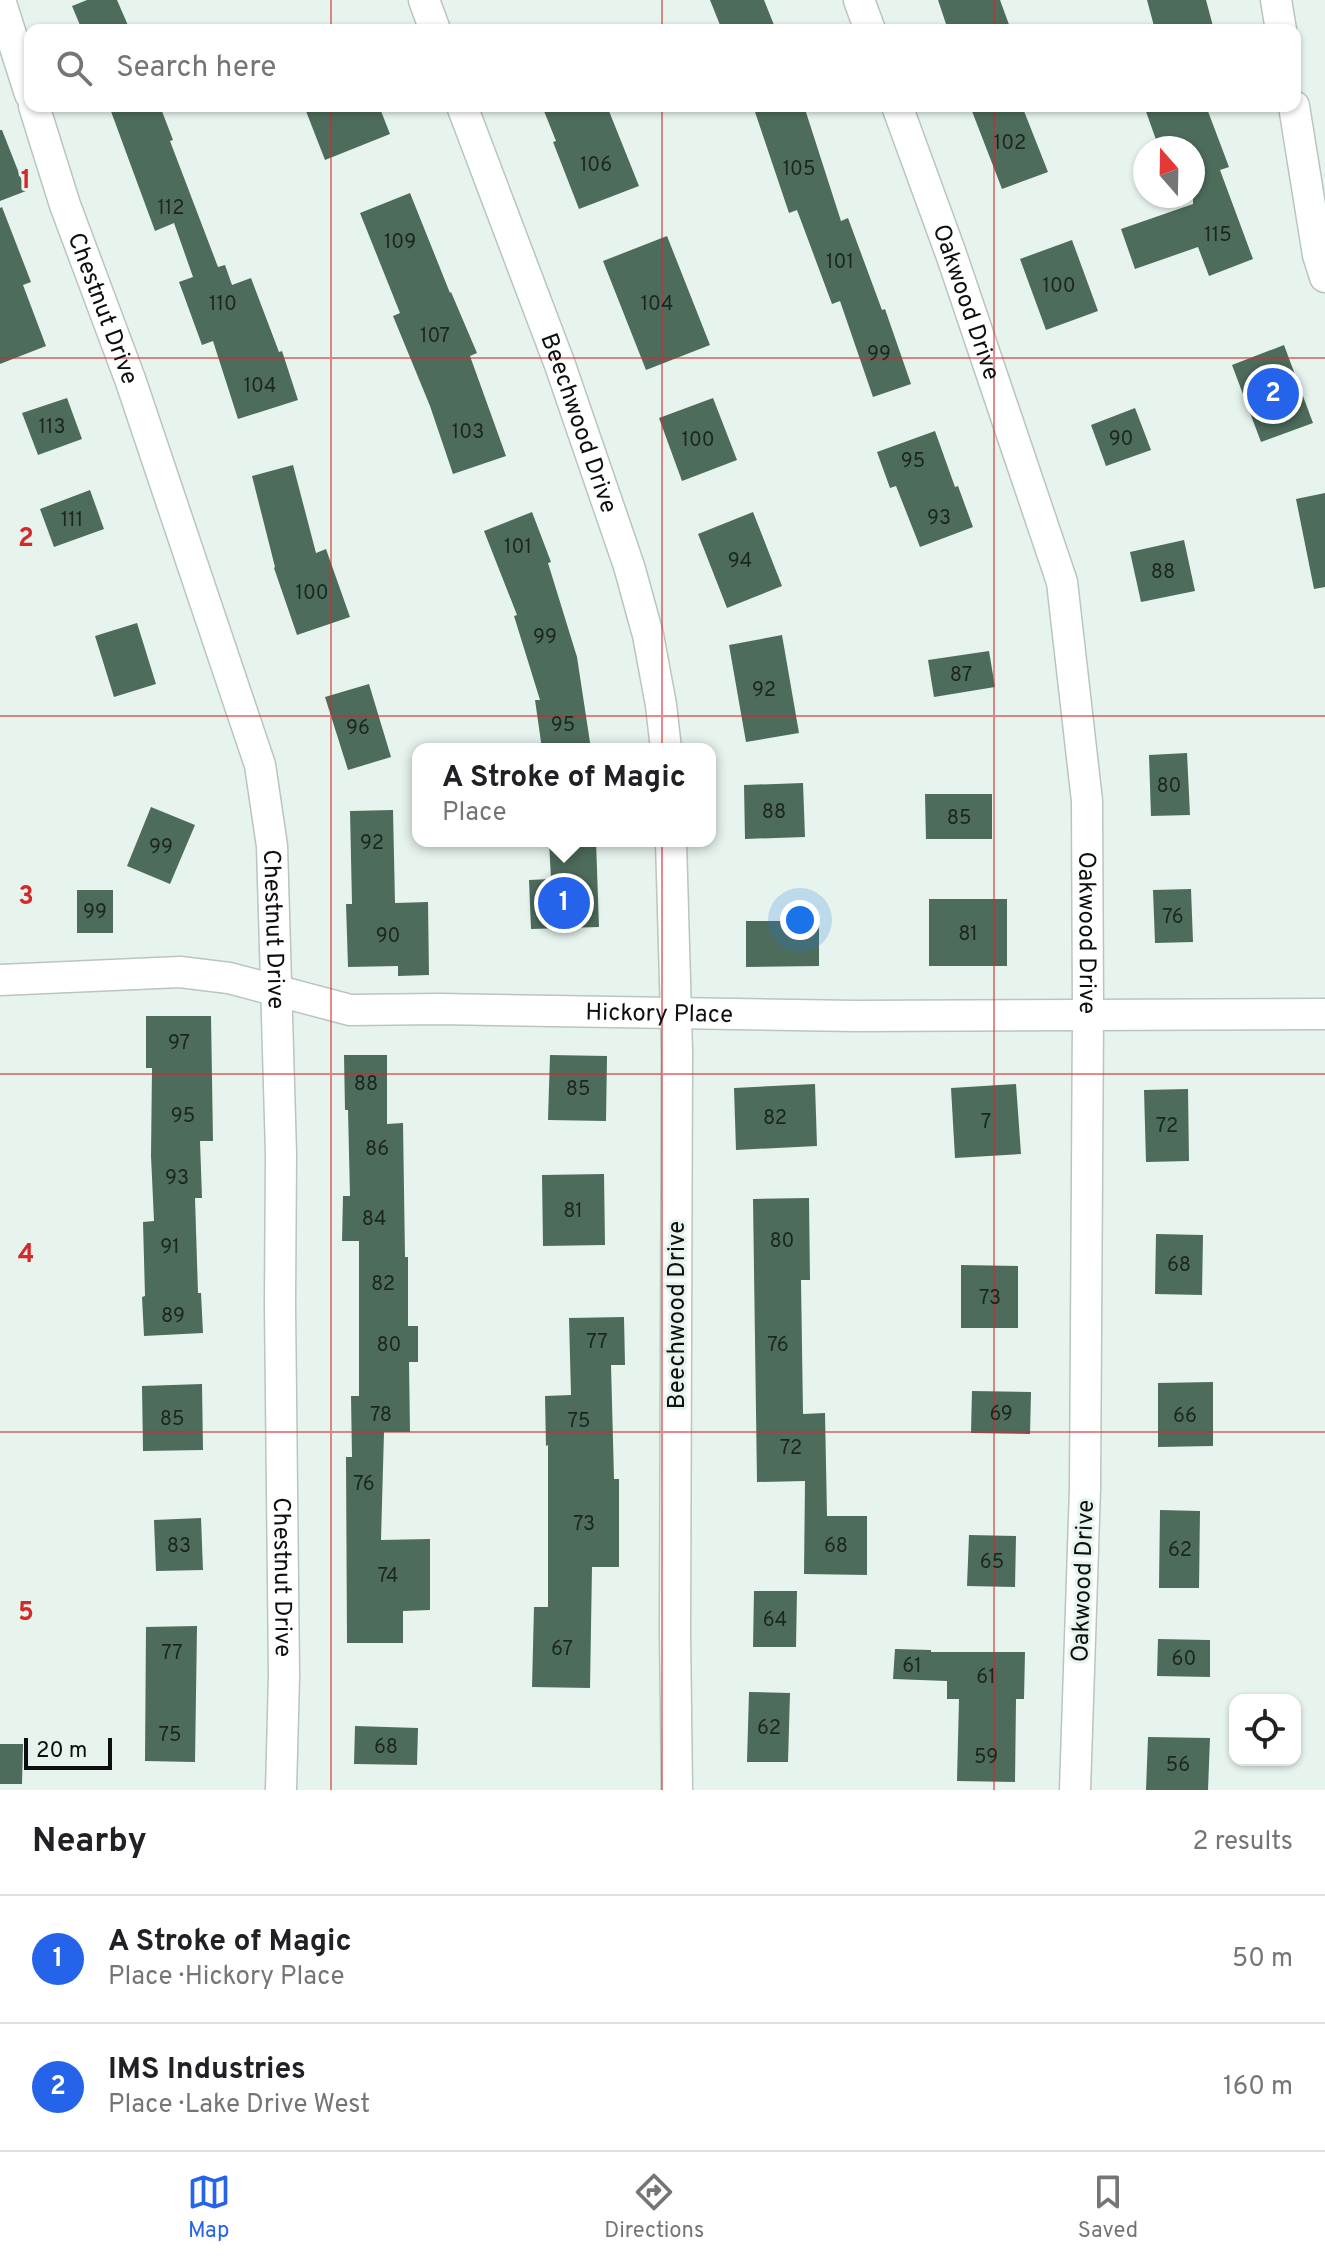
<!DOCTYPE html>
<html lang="en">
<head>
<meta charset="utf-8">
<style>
  :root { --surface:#fff; --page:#f2f2f2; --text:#202124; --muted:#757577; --line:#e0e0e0; --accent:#2563eb }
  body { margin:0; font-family:Overpass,sans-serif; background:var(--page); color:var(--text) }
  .controls { position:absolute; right:24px; bottom:24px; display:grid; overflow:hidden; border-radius:16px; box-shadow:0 2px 6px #0004 }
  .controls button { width:72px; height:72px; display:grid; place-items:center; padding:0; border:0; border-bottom:2px solid var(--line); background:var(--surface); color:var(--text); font:40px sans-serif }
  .compass { position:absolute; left:1133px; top:136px; width:72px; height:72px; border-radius:50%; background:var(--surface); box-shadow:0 2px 6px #0004; rotate:340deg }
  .scale { position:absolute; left:24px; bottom:20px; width:88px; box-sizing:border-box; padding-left:8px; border:4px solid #0b0f0d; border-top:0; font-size:22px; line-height:28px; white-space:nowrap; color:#0b0f0d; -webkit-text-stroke:6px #e7f4ed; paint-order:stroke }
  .you { position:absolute; left:800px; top:920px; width:28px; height:28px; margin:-20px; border:6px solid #fff; border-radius:50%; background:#1a73e8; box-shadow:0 0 0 12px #1a73e833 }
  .badge { display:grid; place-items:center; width:52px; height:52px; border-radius:50%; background:var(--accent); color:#fff; font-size:26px; font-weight:700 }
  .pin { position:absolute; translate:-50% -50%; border:4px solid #fff; box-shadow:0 2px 8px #0006 }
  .popup { position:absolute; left:412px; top:743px; width:304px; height:104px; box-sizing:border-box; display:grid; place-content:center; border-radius:16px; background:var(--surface); filter:drop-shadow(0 2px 6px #0005); font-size:26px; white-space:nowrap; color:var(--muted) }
  .popup b { font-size:30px; color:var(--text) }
  .popup::after { content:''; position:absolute; left:50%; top:100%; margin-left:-16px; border:16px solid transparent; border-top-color:var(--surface) }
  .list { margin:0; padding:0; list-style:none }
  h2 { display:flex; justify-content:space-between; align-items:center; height:104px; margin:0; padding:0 32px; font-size:34px }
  h2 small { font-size:26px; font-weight:400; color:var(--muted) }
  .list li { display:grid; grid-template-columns:52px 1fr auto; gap:24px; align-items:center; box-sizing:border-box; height:128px; padding:0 32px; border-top:2px solid var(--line) }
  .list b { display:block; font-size:30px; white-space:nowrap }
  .list p { margin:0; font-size:26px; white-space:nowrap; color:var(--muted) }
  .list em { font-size:26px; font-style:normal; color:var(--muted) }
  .icon { flex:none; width:44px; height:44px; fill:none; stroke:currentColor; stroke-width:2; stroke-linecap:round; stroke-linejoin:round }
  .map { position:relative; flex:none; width:1325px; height:1790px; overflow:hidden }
  .search { position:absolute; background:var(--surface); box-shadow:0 2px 6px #0004; left:24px; right:24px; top:24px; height:88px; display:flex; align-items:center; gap:20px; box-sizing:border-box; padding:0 28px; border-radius:16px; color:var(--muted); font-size:30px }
  .sheet { height:360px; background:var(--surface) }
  nav { display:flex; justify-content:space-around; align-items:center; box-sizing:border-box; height:112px; border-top:2px solid var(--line); background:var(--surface); font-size:22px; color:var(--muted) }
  nav a { display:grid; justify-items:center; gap:4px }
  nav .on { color:var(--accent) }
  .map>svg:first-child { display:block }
</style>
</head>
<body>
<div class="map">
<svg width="1325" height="1790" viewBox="0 0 1325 1790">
  <rect width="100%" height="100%" fill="#e7f4ed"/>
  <g fill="#4e6c5c">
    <path d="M 87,0 L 117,0 L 130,30 L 82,30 L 72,6 Z"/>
    <path d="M 710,0 L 764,0 L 776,30 L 722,30 Z"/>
    <path d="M 938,0 L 1000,0 L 1011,30 L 948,30 Z"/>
    <path d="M 1147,0 L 1206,0 L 1214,30 L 1155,30 Z"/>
    <path d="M 109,106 L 160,106 L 173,140 L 170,141 L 218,267 L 225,265 L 232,285 L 251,278 L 279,352 L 282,351 L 298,400 L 238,419 L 213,341 L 202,345 L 179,282 L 193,277 L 174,223 L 155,231 Z"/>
    <path d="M 304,106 L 379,106 L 390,134 L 325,160 Z"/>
    <path d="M 542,106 L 607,106 L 639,186 L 579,209 L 553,142 L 556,141 Z"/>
    <path d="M 753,106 L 804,106 L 841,221 L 848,218 L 882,310 L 885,309 L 911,384 L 873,397 L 840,301 L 832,304 L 797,210 L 789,213 Z"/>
    <path d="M 970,106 L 1022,106 L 1048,172 L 1002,189 Z"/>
    <path d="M 1144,106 L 1206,106 L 1229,167 L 1220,170 L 1253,259 L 1209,276 L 1198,247 L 1135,269 L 1121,229 L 1193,204 L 1193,148 L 1159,148 Z"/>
    <path d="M 0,130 L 2,130 L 26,191 L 0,201 Z"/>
    <path d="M 410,193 L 450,293 L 451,292 L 477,353 L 470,356 L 506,456 L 453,474 L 430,406 L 393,316 L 400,313 L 360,213 Z"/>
    <path d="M 2,207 L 31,282 L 23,285 L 46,346 L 0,364 L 0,208 Z"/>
    <path d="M 667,236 L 710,345 L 646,370 L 603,261 Z"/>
    <path d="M 1072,240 L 1098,311 L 1046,330 L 1020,259 Z"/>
    <path d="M 1284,345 L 1313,423 L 1261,442 L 1232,365 Z"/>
    <path d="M 67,398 L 82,439 L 38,455 L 22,413 Z"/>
    <path d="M 713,398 L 737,460 L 682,481 L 659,418 Z"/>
    <path d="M 1135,408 L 1151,450 L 1106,466 L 1091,425 Z"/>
    <path d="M 935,431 L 955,487 L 958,486 L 973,527 L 920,547 L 896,486 L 890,488 L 877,452 Z"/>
    <path d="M 293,465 L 316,553 L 326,549 L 350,617 L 297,635 L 274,568 L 275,567 L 252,476 Z"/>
    <path d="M 90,490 L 104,529 L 54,547 L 40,509 Z"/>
    <path d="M 1325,493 L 1325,587 L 1314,589 L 1296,499 Z"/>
    <path d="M 532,512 L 551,562 L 548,563 L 577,657 L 591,749 L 542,749 L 535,700 L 540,700 L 514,616 L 517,615 L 484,531 Z"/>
    <path d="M 753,512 L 782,586 L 727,608 L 698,534 Z"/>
    <path d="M 1184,540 L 1195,591 L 1141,602 L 1130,552 Z"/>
    <path d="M 137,623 L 156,684 L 114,697 L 95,636 Z"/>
    <path d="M 782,635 L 799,733 L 746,742 L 729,645 Z"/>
    <path d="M 989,651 L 995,687 L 934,697 L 928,660 Z"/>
    <path d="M 369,684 L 391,757 L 348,770 L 325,697 Z"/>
    <path d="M 1187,753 L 1190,815 L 1151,816 L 1149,755 Z"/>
    <path d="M 803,783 L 805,837 L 745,839 L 744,785 Z"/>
    <path d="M 925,794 L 992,794 L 992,839 L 926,839 Z"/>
    <path d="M 151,807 L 195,825 L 170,884 L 127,866 Z"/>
    <path d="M 393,810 L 395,903 L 428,902 L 429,975 L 398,976 L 398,966 L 348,967 L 346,904 L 352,904 L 350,811 Z"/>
    <path d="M 549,841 L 596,841 L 599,927 L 531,929 L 529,880 L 551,879 Z"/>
    <path d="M 1191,889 L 1193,942 L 1155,943 L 1153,890 Z"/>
    <rect x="77" y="890" width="36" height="43"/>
    <rect x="929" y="899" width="78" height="67"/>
    <path d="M 746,921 L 819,921 L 819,966 L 746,967 Z"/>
    <path d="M 146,1016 L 211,1016 L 213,1141 L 200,1141 L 202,1198 L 195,1198 L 198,1293 L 201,1293 L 203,1333 L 144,1336 L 142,1297 L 145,1296 L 143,1222 L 154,1221 L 151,1156 L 152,1068 L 146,1068 Z"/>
    <path d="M 344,1055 L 387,1055 L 387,1124 L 403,1123 L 405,1257 L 408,1257 L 408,1326 L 418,1326 L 418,1362 L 409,1362 L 410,1432 L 384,1432 L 381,1540 L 430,1539 L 430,1610 L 403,1611 L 403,1643 L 347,1643 L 346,1457 L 352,1457 L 351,1396 L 359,1396 L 359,1241 L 342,1241 L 343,1196 L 350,1196 L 348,1110 L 345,1110 Z"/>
    <path d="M 550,1055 L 607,1056 L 606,1121 L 548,1120 Z"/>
    <path d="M 815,1084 L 817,1146 L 736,1150 L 734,1088 Z"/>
    <path d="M 1016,1084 L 1021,1154 L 955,1158 L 951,1088 Z"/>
    <path d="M 1188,1089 L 1189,1161 L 1146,1162 L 1144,1090 Z"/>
    <path d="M 604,1174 L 605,1245 L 543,1246 L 542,1175 Z"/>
    <path d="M 809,1198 L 810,1280 L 801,1280 L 803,1414 L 825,1413 L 827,1516 L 867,1516 L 867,1575 L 804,1574 L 805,1481 L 757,1482 L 753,1199 Z"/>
    <path d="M 1156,1234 L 1203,1235 L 1202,1295 L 1155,1294 Z"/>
    <path d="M 961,1265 L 1018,1266 L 1018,1328 L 961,1328 Z"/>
    <path d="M 624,1317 L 625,1365 L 611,1365 L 614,1479 L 619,1479 L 619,1567 L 592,1567 L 590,1688 L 532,1687 L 534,1607 L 548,1607 L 548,1445 L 546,1446 L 545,1396 L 571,1395 L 569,1318 Z"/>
    <path d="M 1213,1382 L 1213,1446 L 1158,1447 L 1158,1383 Z"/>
    <path d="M 202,1384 L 203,1450 L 143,1451 L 142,1386 Z"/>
    <path d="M 972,1391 L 1031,1392 L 1030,1434 L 971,1433 Z"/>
    <path d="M 1160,1510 L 1200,1511 L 1199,1588 L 1159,1588 Z"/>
    <path d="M 201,1518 L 203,1570 L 156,1571 L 154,1520 Z"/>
    <path d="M 969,1535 L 1016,1536 L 1015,1587 L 967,1586 Z"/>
    <path d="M 754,1591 L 797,1591 L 796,1647 L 753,1647 Z"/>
    <path d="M 197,1626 L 195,1762 L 145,1761 L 146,1627 Z"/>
    <path d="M 1158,1639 L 1210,1640 L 1210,1677 L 1157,1676 Z"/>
    <path d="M 895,1649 L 931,1650 L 931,1652 L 1025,1652 L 1024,1699 L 1016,1699 L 1015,1782 L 957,1781 L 959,1699 L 947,1699 L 947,1681 L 893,1679 Z"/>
    <path d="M 749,1692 L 790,1693 L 788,1762 L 747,1762 Z"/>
    <path d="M 355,1726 L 418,1728 L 417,1765 L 354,1764 Z"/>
    <path d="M 1148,1737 L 1210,1738 L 1208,1790 L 1146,1790 Z"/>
    <path d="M 0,1744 L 23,1744 L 22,1784 L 0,1784 Z"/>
  </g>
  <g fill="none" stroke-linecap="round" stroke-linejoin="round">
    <g stroke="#b9c5be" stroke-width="33">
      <g id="minor">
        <path d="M 0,0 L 30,94"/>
        <path d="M 424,0 L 435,30"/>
        <path d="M 859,0 L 870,30"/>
        <path d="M 1276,0 L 1281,30"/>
        <path id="s1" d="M 34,106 L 65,205 L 130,379 L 260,765 L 272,846 L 281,1153 L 280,1304 L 284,1676 L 281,1790"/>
        <path id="s2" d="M 462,106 L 560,365 L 629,566 L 648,635 L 661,705 L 666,749"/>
        <path id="s3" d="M 897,106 L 951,254 L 1062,582 L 1087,801 L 1088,1015 L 1085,1488 L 1075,1790"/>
        <path d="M 1294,106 L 1318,255 L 1325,277"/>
        <path d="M 671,841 L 677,1051 L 675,1632 L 677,1790"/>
        <path id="s4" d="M 0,980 L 180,972 L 229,978 L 350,1010 L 439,1009 L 856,1016 L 1325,1014"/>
      </g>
    </g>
    <use href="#minor" stroke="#fff" stroke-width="30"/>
  </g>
  <path fill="none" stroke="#d62828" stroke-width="2" stroke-opacity="0.55" d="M 331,0 L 331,30M 662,0 L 662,30M 994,0 L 994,30M 331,106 L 331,1790M 662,106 L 662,1790M 994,106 L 994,1790M 0,358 L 1325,358M 0,716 L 1325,716M 0,1074 L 1325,1074M 0,1432 L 1325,1432"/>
  <g text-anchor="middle" stroke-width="6" stroke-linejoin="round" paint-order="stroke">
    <g font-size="20" fill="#1c2621">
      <text x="1010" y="149">102</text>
      <text x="596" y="171">106</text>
      <text x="799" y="175">105</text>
      <text x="171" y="214">112</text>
      <text x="1218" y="241">115</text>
      <text x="400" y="248">109</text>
      <text x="840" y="268">101</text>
      <text x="1059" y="292">100</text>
      <text x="223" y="310">110</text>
      <text x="657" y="310">104</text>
      <text x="435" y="342">107</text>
      <text x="879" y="360">99</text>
      <text x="260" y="392">104</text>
      <text x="52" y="433">113</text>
      <text x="468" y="438">103</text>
      <text x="1121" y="445">90</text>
      <text x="698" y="446">100</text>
      <text x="913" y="467">95</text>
      <text x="939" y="524">93</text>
      <text x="72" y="526">111</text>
      <text x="518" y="553">101</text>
      <text x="740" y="567">94</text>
      <text x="1163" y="578">88</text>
      <text x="312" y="599">100</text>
      <text x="545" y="643">99</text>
      <text x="961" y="681">87</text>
      <text x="764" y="696">92</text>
      <text x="563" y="731">95</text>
      <text x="358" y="734">96</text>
      <text x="1169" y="792">80</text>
      <text x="774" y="818">88</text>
      <text x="959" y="824">85</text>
      <text x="372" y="849">92</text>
      <text x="161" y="853">99</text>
      <text x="95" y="918">99</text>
      <text x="1173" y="923">76</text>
      <text x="968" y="940">81</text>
      <text x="388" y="942">90</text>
      <text x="179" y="1049">97</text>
      <text x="366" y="1090">88</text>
      <text x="578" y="1095">85</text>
      <text x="183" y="1122">95</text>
      <text x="775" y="1124">82</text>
      <text x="986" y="1128">7</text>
      <text x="1167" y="1132">72</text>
      <text x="377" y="1155">86</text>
      <text x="177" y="1184">93</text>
      <text x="573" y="1217">81</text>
      <text x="374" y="1225">84</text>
      <text x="782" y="1247">80</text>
      <text x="170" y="1253">91</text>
      <text x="1179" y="1271">68</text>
      <text x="383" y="1290">82</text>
      <text x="990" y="1304">73</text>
      <text x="173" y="1322">89</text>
      <text x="597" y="1348">77</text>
      <text x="389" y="1351">80</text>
      <text x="778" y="1351">76</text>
      <text x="1001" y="1420">69</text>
      <text x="381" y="1421">78</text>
      <text x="1185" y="1422">66</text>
      <text x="172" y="1425">85</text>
      <text x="579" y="1427">75</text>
      <text x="791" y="1454">72</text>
      <text x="364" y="1490">76</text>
      <text x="584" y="1530">73</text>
      <text x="179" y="1552">83</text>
      <text x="836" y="1552">68</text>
      <text x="1180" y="1556">62</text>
      <text x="992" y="1568">65</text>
      <text x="388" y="1582">74</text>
      <text x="775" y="1626">64</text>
      <text x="562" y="1655">67</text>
      <text x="172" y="1659">77</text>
      <text x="1184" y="1665">60</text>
      <text x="912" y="1672">61</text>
      <text x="986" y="1683">61</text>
      <text x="769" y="1734">62</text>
      <text x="170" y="1741">75</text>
      <text x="386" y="1753">68</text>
      <text x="986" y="1763">59</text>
      <text x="1178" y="1771">56</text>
    </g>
    <g font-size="24" fill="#0b0f0d" stroke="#e7f4ed">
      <text dy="8" stroke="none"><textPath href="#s3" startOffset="208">Oakwood Drive</textPath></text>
      <text dy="8" stroke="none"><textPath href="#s1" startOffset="214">Chestnut Drive</textPath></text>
      <text dy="8" stroke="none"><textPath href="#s2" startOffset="338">Beechwood Drive</textPath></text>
      <text dy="8" stroke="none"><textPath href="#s1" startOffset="862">Chestnut Drive</textPath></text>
      <text dy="8" stroke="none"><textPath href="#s3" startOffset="856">Oakwood Drive</textPath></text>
      <text dy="8" stroke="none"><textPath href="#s4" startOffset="664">Hickory Place</textPath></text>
      <text transform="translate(676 1315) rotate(-90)" y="8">Beechwood Drive</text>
      <text dy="8" stroke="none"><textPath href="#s1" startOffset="1510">Chestnut Drive</textPath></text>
      <text transform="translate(1082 1581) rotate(-88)" y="8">Oakwood Drive</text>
    </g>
  </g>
  <g font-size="26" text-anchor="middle" font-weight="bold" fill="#d62828" stroke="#e7f4ed" stroke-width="6" stroke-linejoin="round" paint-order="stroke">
    <text x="26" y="188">1</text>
    <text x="26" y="546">2</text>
    <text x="26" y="904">3</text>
    <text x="26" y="1262">4</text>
    <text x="26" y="1620">5</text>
  </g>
</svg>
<div class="controls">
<button><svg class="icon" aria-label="locate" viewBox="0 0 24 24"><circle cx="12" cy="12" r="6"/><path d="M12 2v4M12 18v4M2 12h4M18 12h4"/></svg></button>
</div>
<svg class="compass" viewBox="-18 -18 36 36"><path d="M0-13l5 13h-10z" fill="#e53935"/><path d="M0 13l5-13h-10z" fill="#757577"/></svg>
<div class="scale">20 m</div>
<div class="you"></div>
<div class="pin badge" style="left:564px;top:903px">1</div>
<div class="popup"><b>A Stroke of Magic</b>Place</div>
<div class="pin badge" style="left:1273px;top:394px">2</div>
<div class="search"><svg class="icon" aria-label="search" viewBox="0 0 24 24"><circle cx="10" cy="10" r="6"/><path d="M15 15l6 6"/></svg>Search here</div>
</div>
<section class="sheet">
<h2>Nearby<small>2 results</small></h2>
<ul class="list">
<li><span class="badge">1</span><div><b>A Stroke of Magic</b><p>Place · Hickory Place</p></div><em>50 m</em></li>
<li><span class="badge">2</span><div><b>IMS Industries</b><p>Place · Lake Drive West</p></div><em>160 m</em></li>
</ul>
</section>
<nav>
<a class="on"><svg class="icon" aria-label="map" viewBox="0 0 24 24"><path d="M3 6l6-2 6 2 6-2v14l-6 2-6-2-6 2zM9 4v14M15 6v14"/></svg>Map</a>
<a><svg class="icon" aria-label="directions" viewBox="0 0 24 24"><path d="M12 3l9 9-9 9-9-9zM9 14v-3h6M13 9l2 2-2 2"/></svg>Directions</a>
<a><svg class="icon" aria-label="saved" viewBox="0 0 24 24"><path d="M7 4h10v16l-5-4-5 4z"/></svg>Saved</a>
</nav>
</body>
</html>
